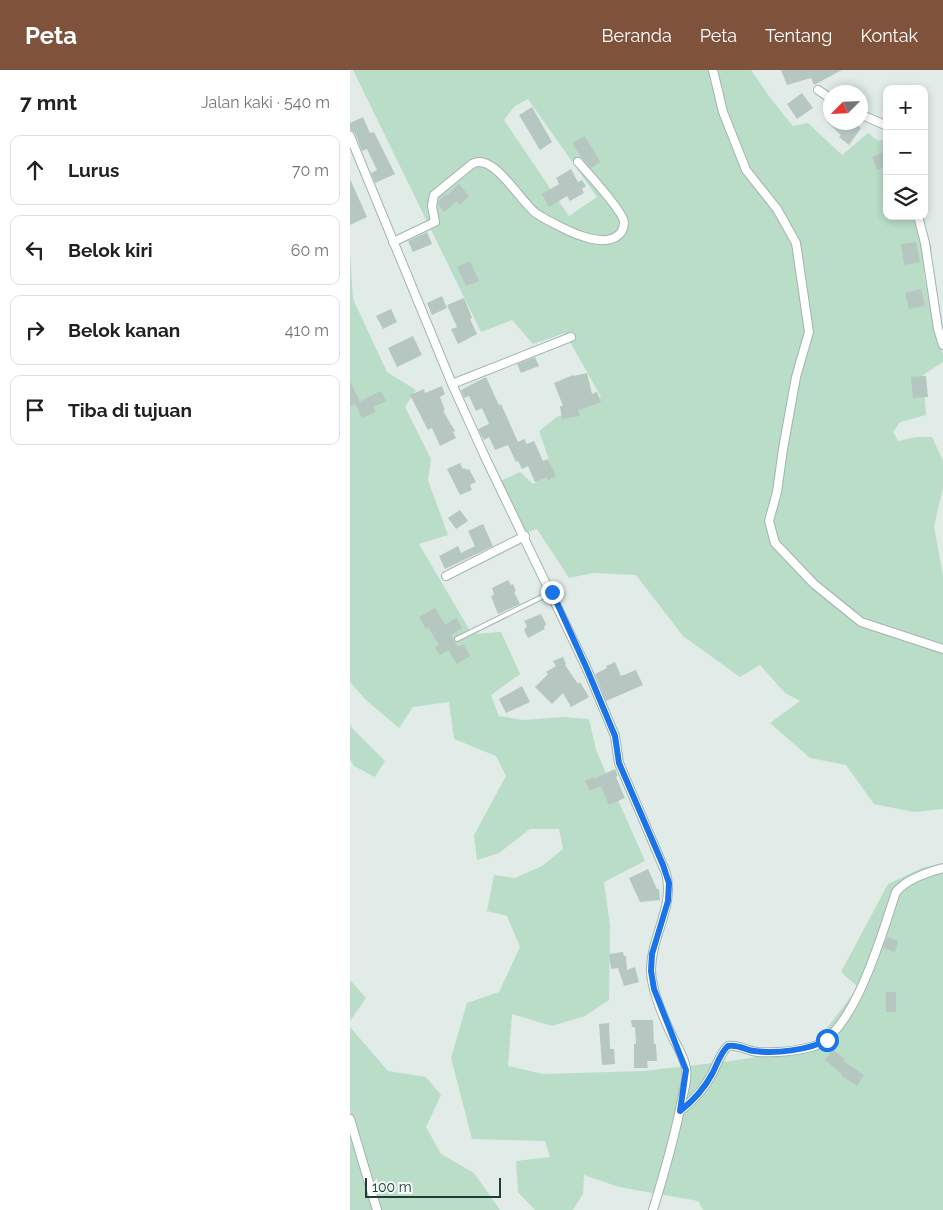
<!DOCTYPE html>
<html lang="id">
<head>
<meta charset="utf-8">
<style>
  :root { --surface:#fff; --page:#f6f6f6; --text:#202124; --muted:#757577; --line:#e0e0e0; --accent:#7f523b }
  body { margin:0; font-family:Raleway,sans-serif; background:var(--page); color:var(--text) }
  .controls { position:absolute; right:15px; top:15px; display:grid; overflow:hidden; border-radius:10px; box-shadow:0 2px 8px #0003 }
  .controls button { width:45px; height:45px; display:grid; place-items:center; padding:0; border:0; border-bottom:1px solid var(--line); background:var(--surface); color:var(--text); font:25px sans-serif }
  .compass { position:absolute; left:473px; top:15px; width:45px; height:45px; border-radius:50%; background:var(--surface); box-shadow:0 2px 8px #0003; rotate:246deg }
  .scale { position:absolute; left:15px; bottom:12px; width:136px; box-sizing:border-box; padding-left:5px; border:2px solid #213d38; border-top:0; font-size:14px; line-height:18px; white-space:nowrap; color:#213d38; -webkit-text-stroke:4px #f1f8f6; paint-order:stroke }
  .stop { position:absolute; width:15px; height:15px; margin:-11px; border:4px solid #1a73e8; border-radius:50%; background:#fff }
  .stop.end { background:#1a73e8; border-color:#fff; box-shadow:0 1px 5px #0008 }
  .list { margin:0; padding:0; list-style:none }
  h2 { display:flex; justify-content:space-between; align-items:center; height:65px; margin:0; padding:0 20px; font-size:21px }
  h2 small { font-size:16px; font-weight:400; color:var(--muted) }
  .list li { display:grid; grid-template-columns:32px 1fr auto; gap:15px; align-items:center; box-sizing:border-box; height:70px; margin:0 10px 10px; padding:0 10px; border:1px solid var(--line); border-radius:10px }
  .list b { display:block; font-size:19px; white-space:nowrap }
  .list em { font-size:16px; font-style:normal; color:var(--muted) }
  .icon { flex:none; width:28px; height:28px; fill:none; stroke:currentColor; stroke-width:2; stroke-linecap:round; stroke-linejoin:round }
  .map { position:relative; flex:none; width:593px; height:1140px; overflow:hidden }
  header { display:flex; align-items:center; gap:30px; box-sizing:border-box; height:70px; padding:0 25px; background:var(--accent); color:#fff }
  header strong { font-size:24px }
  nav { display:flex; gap:28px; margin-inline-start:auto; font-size:18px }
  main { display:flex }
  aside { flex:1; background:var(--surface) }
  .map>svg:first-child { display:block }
</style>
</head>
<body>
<header>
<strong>Peta</strong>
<nav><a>Beranda</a><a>Peta</a><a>Tentang</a><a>Kontak</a></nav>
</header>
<main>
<aside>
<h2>7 mnt<small>Jalan kaki · 540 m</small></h2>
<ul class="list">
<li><svg class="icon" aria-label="ahead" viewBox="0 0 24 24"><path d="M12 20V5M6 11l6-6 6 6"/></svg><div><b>Lurus</b></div><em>70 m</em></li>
<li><svg class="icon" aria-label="left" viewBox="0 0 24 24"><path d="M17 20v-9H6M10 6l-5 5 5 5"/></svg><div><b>Belok kiri</b></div><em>60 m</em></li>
<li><svg class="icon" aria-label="right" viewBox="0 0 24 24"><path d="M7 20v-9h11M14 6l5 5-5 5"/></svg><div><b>Belok kanan</b></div><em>410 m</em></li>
<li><svg class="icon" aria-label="arrive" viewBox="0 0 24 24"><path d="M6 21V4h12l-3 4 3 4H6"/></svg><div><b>Tiba di tujuan</b></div></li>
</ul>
</aside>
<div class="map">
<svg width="593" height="1140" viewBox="0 0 593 1140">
  <rect width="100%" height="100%" fill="#e1ece8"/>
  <g fill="#b9ddc7" fill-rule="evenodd">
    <path d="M 3,0 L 401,0 L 421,29 L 443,56 L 458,53 L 492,85 L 518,63 L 528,71 L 537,68 L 537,146 L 564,146 L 568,156 L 582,177 L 574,204 L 582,244 L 593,286 L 593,292 L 573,305 L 576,345 L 550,352 L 543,362 L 548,371 L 566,367 L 582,367 L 593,391 L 593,418 L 584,456 L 593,506 L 593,739 L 564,742 L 524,734 L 496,695 L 460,688 L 420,653 L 450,631 L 435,623 L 410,595 L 390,607 L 333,566 L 286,505 L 243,503 L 219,508 L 187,459 L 173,464 L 148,412 L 170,402 L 183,414 L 203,401 L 189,361 L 207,347 L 251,327 L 215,263 L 183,274 L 162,250 L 131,262 ZM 178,29 L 247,127 L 219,146 L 154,50 L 165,36 Z"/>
    <path d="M 0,182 L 3,229 L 37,302 L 66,320 L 55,337 L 81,389 L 78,410 L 98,465 L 69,474 L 122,564 L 151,562 L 170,604 L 141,625 L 149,646 L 173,650 L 213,647 L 239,649 L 246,680 L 295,791 L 254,812 L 260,855 L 259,930 L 235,946 L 202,956 L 162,944 L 158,996 L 193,1004 L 294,1001 L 381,991 L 443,981 L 462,974 L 481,953 L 508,917 L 491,902 L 538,814 L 572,798 L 593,793 L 593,1140 L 353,1140 L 348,1131 L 269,1117 L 234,1105 L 233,1124 L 223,1140 L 185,1140 L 168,1122 L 166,1091 L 200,1087 L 195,1071 L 122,1069 L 101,988 L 117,933 L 149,922 L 170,877 L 157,846 L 137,841 L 144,805 L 165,808 L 192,796 L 213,779 L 209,759 L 180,759 L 149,783 L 127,790 L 124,765 L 156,706 L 146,686 L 104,669 L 99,632 L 63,637 L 49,658 L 16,630 L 0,612 Z"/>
    <path d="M 0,653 L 2,658 L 35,691 L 25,707 L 4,696 L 0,689 Z"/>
    <path d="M 0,910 L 16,928 L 0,951 Z"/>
    <path d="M 0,957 L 38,1001 L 76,1007 L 91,1025 L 76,1057 L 91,1084 L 124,1103 L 150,1140 L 0,1140 Z"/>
  </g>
  <g fill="#b6c7c1">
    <path d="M 431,0 L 492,0 L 464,15 L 461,8 L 437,15 Z"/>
    <path d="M 452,23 L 463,38 L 447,49 L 437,34 Z"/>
    <path d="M 182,37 L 202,72 L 190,80 L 169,45 Z"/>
    <path d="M 13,47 L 20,63 L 24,62 L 45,104 L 25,113 L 21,103 L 27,100 L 17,79 L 12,81 L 5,63 L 0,60 L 0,53 Z"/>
    <path d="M 477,52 L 504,52 L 511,58 L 499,75 L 489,67 L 491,65 Z"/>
    <path d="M 235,66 L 250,92 L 241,98 L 231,87 L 222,73 Z"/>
    <path d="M 537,81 L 537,96 L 527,100 L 522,87 Z"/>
    <path d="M 221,99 L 228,112 L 232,110 L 236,116 L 232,119 L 234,123 L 220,131 L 217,126 L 199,137 L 192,124 L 209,114 L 206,108 Z"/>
    <path d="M 0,109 L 17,147 L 0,155 Z"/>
    <path d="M 109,114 L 119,126 L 110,135 L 107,131 L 94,142 L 88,134 L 89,130 L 95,125 L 96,126 Z"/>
    <path d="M 77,162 L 82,174 L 63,182 L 58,171 Z"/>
    <path d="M 566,172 L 570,192 L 554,195 L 551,174 Z"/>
    <path d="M 120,191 L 129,211 L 116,216 L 107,197 Z"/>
    <path d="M 571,219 L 575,236 L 559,239 L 555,223 Z"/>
    <path d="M 92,226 L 97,238 L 82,245 L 77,233 Z"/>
    <path d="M 114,228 L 122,248 L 120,249 L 127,264 L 108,274 L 101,259 L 107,257 L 97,235 Z"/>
    <path d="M 41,239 L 47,252 L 33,259 L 26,246 Z"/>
    <path d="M 63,266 L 72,285 L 47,297 L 38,278 Z"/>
    <path d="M 185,287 L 189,296 L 171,303 L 167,294 Z"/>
    <path d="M 237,303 L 242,324 L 247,322 L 251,332 L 228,340 L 230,346 L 212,349 L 210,336 L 213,336 L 204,313 L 223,305 L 224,306 Z"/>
    <path d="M 576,306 L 578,327 L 563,328 L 561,307 Z"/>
    <path d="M 136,307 L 149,335 L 151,334 L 168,372 L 174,369 L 177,374 L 184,371 L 193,391 L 198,389 L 206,406 L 198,410 L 197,407 L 185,412 L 178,396 L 172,399 L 168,391 L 166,392 L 158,375 L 145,380 L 139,367 L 134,370 L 128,359 L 139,354 L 132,338 L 126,341 L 119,326 L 114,328 L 111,320 Z"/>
    <path d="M 0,311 L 10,332 L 0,336 Z"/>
    <path d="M 92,316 L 95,324 L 90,327 L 95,340 L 93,341 L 105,361 L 103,362 L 106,368 L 90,376 L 82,358 L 78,360 L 60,325 L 74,319 L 75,323 Z"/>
    <path d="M 31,321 L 36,331 L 23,337 L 26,342 L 12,348 L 5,334 Z"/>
    <path d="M 110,393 L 113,399 L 115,398 L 116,400 L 119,399 L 126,412 L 120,415 L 122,420 L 110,425 L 97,399 Z"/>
    <path d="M 110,440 L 118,451 L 106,459 L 98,448 Z"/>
    <path d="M 133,454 L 143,476 L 95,499 L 89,486 L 108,476 L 111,483 L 125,476 L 118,461 Z"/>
    <path d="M 158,510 L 161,515 L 163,514 L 166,521 L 164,522 L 170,534 L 148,544 L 141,526 L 144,525 L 142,518 Z"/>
    <path d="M 85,538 L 95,555 L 106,548 L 112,558 L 101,565 L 108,577 L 113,574 L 120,586 L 107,594 L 98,580 L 90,585 L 85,577 L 89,575 L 78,557 L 76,559 L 69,547 Z"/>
    <path d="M 191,544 L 196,554 L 194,557 L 195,559 L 178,568 L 174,560 L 177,556 L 174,551 Z"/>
    <path d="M 213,587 L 216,594 L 215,595 L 228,614 L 230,612 L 239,627 L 221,637 L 213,623 L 202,634 L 185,617 L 198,604 L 196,602 L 206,596 L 203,591 Z"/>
    <path d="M 265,592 L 271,606 L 286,600 L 293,615 L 256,631 L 245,604 L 257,598 L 256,596 Z"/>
    <path d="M 172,616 L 180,632 L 156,643 L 149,629 Z"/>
    <path d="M 265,699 L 268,706 L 266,707 L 275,728 L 259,735 L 251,716 L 240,721 L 235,711 L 243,707 L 244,709 Z"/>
    <path d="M 298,799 L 307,819 L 309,819 L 310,830 L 290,832 L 279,808 Z"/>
    <path d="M 537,867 L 548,871 L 545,882 L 533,878 Z"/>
    <path d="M 273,882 L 274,886 L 276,886 L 277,900 L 285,897 L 289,912 L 274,916 L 268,898 L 261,899 L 259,884 Z"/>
    <rect x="536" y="922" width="10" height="20"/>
    <path d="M 281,950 L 303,950 L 304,974 L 306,974 L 307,991 L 297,991 L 298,998 L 284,998 L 284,974 L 286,974 L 285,957 L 282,957 Z"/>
    <path d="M 259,953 L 260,979 L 264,979 L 265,994 L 252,995 L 249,954 Z"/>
    <path d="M 483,980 L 495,989 L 493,991 L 514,1005 L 507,1016 L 491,1005 L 492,1004 L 475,990 Z"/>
  </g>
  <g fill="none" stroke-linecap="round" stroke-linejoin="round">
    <g stroke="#a4b4b0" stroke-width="6">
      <path id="service" d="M 107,569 L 200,523"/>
    </g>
    <g stroke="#a4b4b0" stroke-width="10">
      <g id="minor">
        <path d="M 363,0 L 373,42 L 396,100 L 427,139 L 446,173 L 459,262 L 446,307 L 433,379 L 427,422 L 419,451 L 425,473 L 464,514 L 511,552 L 593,579"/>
        <path d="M 468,20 L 480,28"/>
        <path d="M 510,44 L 537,56"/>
        <path d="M 0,66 L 102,314 L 136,389 L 237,599 L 265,666 L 269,693 L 316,803 C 325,837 301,866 301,900 C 301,920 314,949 323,968 C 328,977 335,989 336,999 C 338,1009 334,1020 332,1029 C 325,1067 314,1104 303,1140"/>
        <path d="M 568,146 L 575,173 L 588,259 L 593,275"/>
        <path d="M 43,172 L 85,152 L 82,136 L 84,125 L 122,94 C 143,81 171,133 187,144 C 196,150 207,155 217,160 C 229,166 249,173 261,169 C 270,166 274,161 274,152 C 273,141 237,102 228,92"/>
        <path d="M 102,314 L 221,267"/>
        <path d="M 96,506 L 175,466"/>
        <path d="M 330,1041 C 343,1031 354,1019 362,1004 C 367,995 370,983 378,976 C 388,974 397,981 408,982 C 424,983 445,981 461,977 C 504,967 533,860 546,822 C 556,809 578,802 593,798"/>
        <path d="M 0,1049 L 27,1140"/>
      </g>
    </g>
    <use href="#service" stroke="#fff" stroke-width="4"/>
    <use href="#minor" stroke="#fff" stroke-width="8"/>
  </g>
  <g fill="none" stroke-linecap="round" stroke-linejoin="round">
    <path stroke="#1a73e8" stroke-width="6" d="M 202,522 L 237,599 L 265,666 L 269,693 L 313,795 L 319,813 L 318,831 L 302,884 L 301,901 L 304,919 L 336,1000 L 330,1041 C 343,1031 354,1019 362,1004 C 367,995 370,983 378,976 C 388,974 395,980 404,981 C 425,984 459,980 477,970"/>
  </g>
</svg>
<div class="controls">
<button>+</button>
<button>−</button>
<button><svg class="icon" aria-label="layers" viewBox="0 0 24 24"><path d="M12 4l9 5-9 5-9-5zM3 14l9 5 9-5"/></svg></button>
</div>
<svg class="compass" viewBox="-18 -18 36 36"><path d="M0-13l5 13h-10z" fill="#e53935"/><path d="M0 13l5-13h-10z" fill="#757577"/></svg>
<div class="scale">100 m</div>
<div class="stop" style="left:477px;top:970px"></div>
<div class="stop end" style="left:202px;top:522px"></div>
</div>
</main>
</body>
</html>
